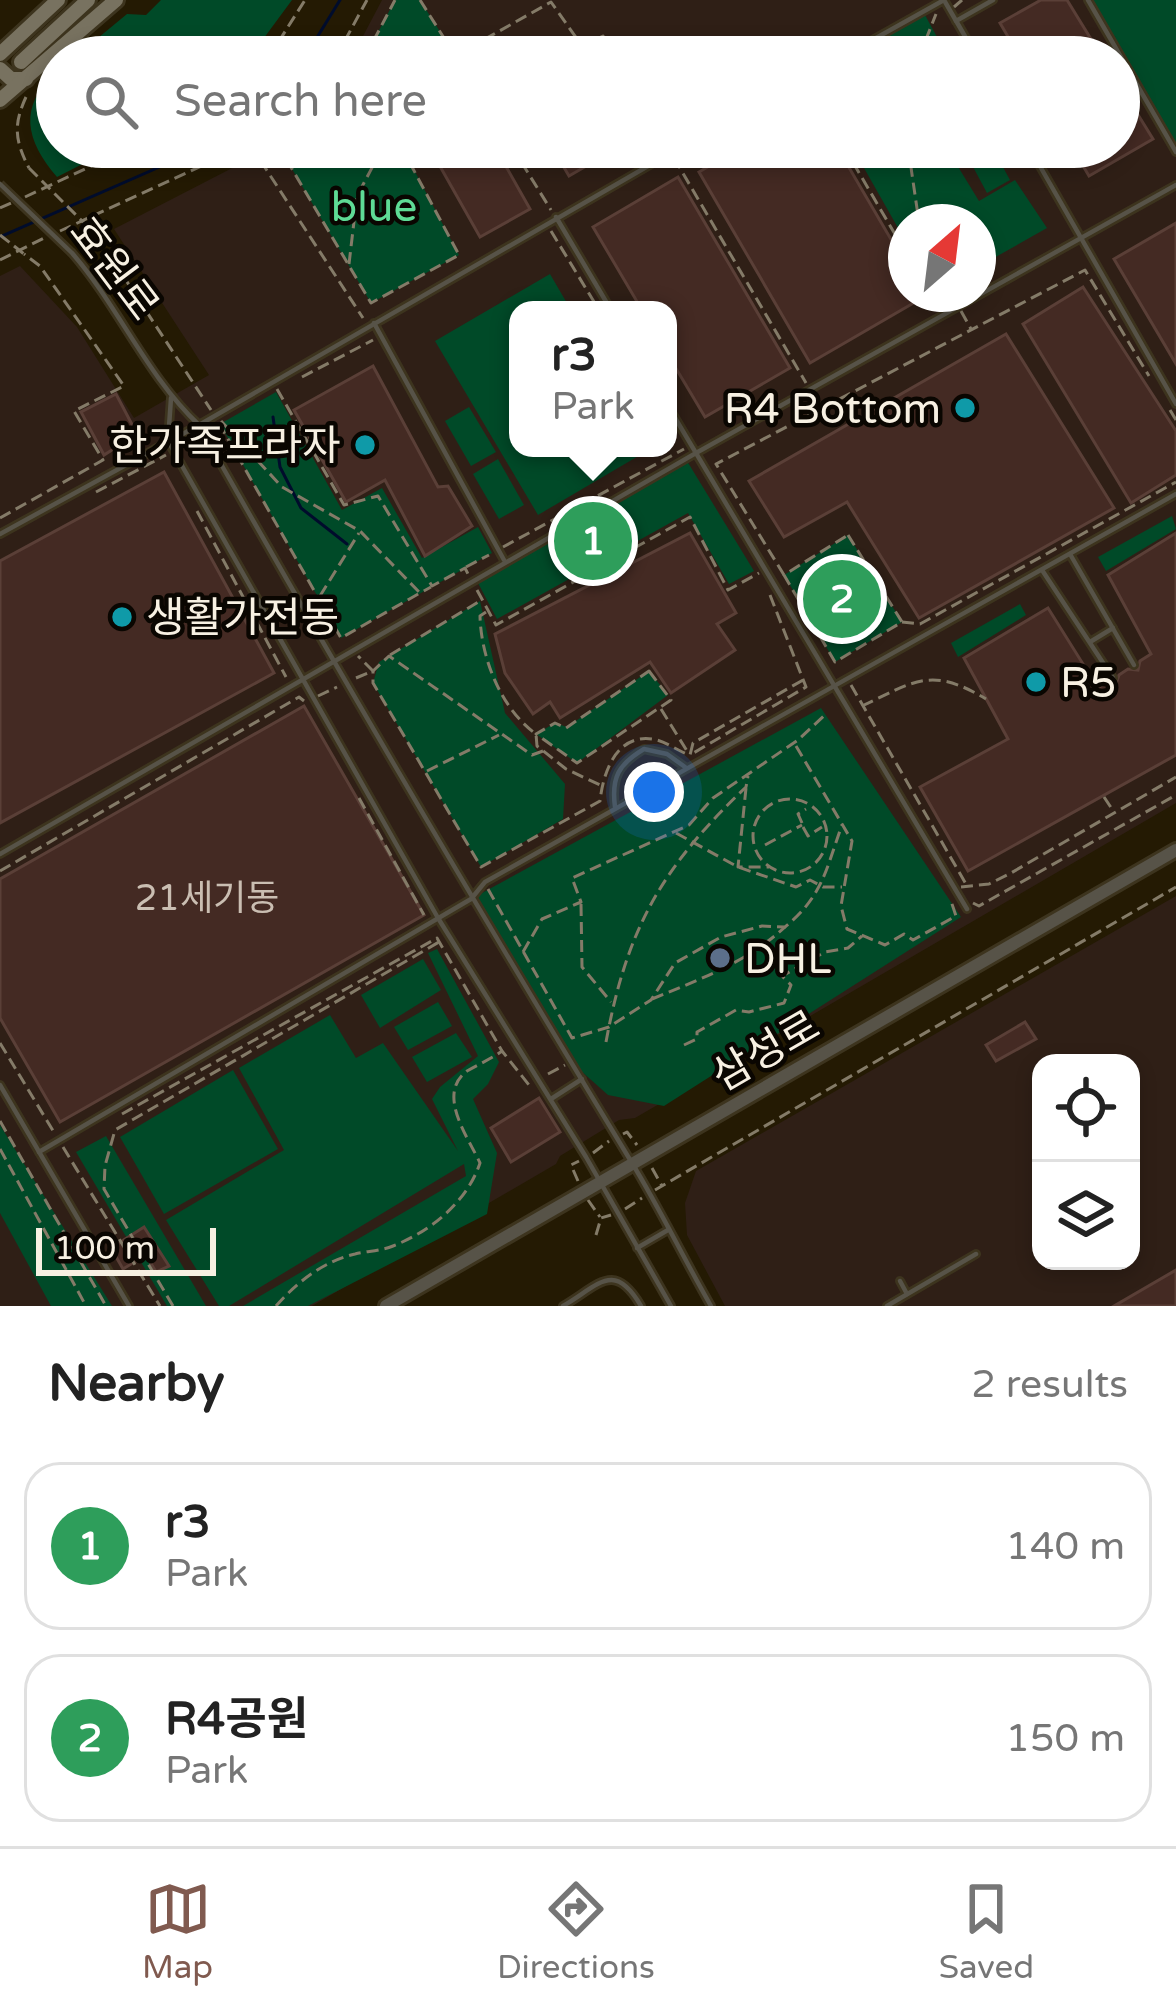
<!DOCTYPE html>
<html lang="en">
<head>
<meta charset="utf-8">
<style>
  :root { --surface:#fff; --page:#f6f6f6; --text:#222; --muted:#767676; --line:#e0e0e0; --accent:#805a4f }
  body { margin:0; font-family:"Varela Round","Noto Sans KR",sans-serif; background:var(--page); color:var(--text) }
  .controls { position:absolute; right:36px; bottom:36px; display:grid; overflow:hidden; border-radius:24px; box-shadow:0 6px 18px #0003 }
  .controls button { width:108px; height:108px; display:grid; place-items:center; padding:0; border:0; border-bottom:3px solid var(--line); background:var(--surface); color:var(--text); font:60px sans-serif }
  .compass { position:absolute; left:888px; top:204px; width:108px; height:108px; border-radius:50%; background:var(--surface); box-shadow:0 6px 18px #0003; rotate:28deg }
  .scale { position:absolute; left:36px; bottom:30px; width:180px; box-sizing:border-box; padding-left:12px; border:6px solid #f7f0e2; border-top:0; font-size:33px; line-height:42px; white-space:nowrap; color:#f7f0e2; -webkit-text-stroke:9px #0a0601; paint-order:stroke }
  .you { position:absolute; left:654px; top:792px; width:42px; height:42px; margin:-30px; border:9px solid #fff; border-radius:50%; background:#1a73e8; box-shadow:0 0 0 18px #1a73e833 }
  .badge { display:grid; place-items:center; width:78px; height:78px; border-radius:50%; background:var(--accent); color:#fff; font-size:39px; font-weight:700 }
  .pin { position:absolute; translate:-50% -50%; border:6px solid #fff; box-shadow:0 3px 12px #0006 }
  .popup { position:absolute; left:509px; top:301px; width:168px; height:156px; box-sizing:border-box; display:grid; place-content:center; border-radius:24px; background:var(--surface); filter:drop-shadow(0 3px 9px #0005); font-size:39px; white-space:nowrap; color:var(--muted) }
  .popup b { font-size:45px; color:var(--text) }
  .popup::after { content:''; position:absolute; left:50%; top:100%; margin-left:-24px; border:24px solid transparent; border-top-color:var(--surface) }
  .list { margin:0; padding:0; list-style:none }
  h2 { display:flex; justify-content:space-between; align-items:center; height:156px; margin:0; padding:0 48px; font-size:51px }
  h2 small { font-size:39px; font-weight:400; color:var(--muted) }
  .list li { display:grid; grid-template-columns:78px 1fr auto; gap:36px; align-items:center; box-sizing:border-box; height:168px; margin:0 24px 24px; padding:0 24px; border:3px solid var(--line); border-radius:36px }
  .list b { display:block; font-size:45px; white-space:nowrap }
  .list p { margin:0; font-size:39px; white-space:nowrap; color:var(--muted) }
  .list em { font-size:39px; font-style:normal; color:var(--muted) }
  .icon { flex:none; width:66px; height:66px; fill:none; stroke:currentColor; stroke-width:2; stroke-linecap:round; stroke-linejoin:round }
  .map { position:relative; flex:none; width:1176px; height:1306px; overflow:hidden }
  .search { position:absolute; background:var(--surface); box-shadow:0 6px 18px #0003; left:36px; right:36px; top:36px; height:132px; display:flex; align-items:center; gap:30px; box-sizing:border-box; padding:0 42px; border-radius:66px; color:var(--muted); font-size:45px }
  .sheet { height:540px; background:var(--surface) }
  nav { display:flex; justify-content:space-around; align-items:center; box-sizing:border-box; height:168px; border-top:3px solid var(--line); background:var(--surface); font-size:33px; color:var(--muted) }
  nav a { display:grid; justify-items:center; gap:6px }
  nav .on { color:var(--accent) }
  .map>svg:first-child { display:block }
</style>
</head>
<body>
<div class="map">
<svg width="1176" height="1306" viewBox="0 0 1176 1306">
  <rect width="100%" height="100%" fill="#241a03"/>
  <g fill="#2f1f16" fill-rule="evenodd">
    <path d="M 382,0 L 1176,0 L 1176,803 L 635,1118 L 619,1120 L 560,1156 L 556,1164 L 312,1306 L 0,1306 L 0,276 L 20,266 L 77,327 L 134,418 L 209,375 L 114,229 L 273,147 L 1119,147 L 1119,57 L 352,57 ZM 906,222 L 978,222 L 978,294 L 906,294 ZM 518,310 L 668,310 L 668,448 L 518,448 Z"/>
    <path d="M 1176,896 L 1176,1306 L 725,1306 L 687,1235 L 685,1203 L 696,1171 ZM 1041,1063 L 1131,1063 L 1131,1261 L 1041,1261 Z"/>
  </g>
  <g fill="#004a28">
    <path d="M 161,0 L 292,0 L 250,57 L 75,57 L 127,14 L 146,15 Z"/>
    <path d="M 395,0 L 420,0 L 456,57 L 365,57 Z"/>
    <path d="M 1091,0 L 1176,0 L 1176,150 Z"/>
    <path d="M 925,15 L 948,57 L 853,57 L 852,56 Z"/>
    <path d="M 57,72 L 57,147 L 116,147 L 57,177 C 26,141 17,106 57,72 Z"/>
    <path d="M 290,147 L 439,147 L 412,166 L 459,255 L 371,303 L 282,152 Z"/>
    <path d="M 885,147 L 946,147 L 979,201 L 1015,180 L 1047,228 L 978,267 L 978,222 L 906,222 L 906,242 L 860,161 Z"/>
    <path d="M 969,147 L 992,147 L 1010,180 L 987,193 L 964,150 Z"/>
    <path d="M 550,274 L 571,310 L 518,310 L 518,448 L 652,448 L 538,515 L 435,341 Z"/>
    <path d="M 276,392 L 342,510 L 382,488 L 422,558 L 478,527 L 492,553 L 341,638 L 220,424 Z"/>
    <path d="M 469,407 L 496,452 L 471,466 L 445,421 Z"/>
    <path d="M 498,459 L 524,505 L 499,519 L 473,474 Z"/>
    <path d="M 687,461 L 754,571 L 729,584 L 688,513 L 497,619 L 478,583 Z"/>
    <path d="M 1172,516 L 1176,529 L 1106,571 L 1098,557 Z"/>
    <path d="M 848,535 L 902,622 L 835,662 L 784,575 Z"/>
    <path d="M 480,601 L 505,713 L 565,784 L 563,819 L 481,867 L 373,683 L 379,662 Z"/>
    <path d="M 1020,604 L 1026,615 L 958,657 L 951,643 Z"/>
    <path d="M 649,671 L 668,695 L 577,763 L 536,734 L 555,723 L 567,727 Z"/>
    <path d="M 821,708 L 961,917 L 664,1106 L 608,1095 L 571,1062 L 471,899 Z"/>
    <path d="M 437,949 L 499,1062 L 488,1084 L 473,1099 L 497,1153 L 487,1214 L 308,1306 L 243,1306 L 466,1176 L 464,1164 L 229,1306 L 219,1306 L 166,1220 L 284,1150 L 239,1068 L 330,1015 L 356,1058 L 383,1043 L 458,1151 L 432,1099 L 440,1087 L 478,1056 L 428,953 Z"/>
    <path d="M 423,959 L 441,990 L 380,1028 L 361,995 Z"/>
    <path d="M 438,1002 L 452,1026 L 408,1050 L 394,1027 Z"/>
    <path d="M 456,1033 L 472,1057 L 427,1082 L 412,1057 Z"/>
    <path d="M 233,1070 L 278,1149 L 164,1214 L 120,1137 Z"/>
    <path d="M 0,1125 L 112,1306 L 51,1306 L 0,1213 Z"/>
    <path d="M 106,1136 L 206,1306 L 167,1306 L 76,1152 Z"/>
  </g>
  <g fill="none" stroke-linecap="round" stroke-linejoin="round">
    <g stroke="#000c2c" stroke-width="3">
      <path d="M 305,57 L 340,0"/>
      <path d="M 0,237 L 205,147"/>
      <path d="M 273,417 L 280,467 L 301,508 L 347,544"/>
    </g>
  </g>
  <g fill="#442a23" stroke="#5a3f37" stroke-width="3">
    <path d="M 1041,0 L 1067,0 L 1102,57 L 1020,57 L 1000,23 Z"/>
    <path d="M 1119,84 L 1153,139 L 1089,176 L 1072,147 L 1119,147 Z"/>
    <path d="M 461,147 L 495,147 L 530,209 L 480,237 L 437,161 Z"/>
    <path d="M 552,147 L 619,147 L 569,176 Z"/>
    <path d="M 742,147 L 837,147 L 906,265 L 906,294 L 929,294 L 810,363 L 699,172 Z"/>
    <path d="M 678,177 L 790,368 L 705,417 L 668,355 L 668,310 L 642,310 L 593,227 Z"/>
    <path d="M 1176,223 L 1176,364 L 1114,259 Z"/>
    <path d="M 1083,287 L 1176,431 L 1176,475 L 1131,503 L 1023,324 Z"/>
    <path d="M 1006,334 L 1114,508 L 919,618 L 847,502 L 784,537 L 749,481 Z"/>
    <path d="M 373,366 L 438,487 L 448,486 L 472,526 L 425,556 L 385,480 L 346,502 L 294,410 Z"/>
    <path d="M 116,394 L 137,434 L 104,455 L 81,412 Z"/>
    <path d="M 164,472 L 274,673 L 0,823 L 0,561 Z"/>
    <path d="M 690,533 L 736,613 L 717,624 L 735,650 L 671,693 L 650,662 L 560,718 L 550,702 L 533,714 L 505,673 L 495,634 Z"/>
    <path d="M 1176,533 L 1176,755 L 968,871 L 920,787 L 1008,739 L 964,658 L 1048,608 L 1098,688 L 1107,682 L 1116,684 L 1119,675 L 1128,669 L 1138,670 L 1140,661 L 1151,654 L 1108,575 Z"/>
    <path d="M 304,706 L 424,915 L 60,1122 L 0,1018 L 0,879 Z"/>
    <path d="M 1025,1022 L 1036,1039 L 996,1061 L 986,1045 Z"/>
    <path d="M 539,1098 L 560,1132 L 511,1162 L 491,1128 Z"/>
    <path d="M 144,1227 L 169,1266 L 156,1272 L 146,1255 L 123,1269 L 111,1248 Z"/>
    <path d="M 1176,1270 L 1176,1306 L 1114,1306 Z"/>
  </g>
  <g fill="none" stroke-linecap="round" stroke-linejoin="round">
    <g stroke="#3d341e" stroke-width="10">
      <g id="service">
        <path d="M 944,0 L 977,57"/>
        <path d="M 1088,0 L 1176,152"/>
        <path d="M 956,21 L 993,0"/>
        <path d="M 842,57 L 944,0"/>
        <path d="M 1029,147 L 1176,404"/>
        <path d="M 556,217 L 611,310"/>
        <path d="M 72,253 C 119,307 146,375 199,425 C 339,674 484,919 632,1163 C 660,1209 684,1259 711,1306"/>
        <path d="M 374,323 L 504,560"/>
        <path d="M 171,398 L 168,441 L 438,918 L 586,1157 L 671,1306"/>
        <path d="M 668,406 L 967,909"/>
        <path d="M 0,534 L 199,425 L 681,147"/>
        <path d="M 1070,554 L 1134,665"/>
        <path d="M 1042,570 L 1113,678"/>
        <path d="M 1090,642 L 1113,628"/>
        <path d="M 615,807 C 611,777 619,764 644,749 L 667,754 L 685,767"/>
        <path d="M 0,854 L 696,453 L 1176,185"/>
        <path d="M 0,1085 L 129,1306"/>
        <path d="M 551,1099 L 582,1079"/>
        <path d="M 39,1152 L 471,899 L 485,882 L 1176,494"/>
        <path d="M 637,1248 L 668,1230"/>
        <path d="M 900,1281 L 907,1294"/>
        <path d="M 563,1306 C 599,1285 614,1260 641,1306"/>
        <path d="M 887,1306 L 976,1254"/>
      </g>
    </g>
    <g stroke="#3d341e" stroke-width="18">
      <path id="tertiary" d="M 386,1306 L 1176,850"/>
    </g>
    <g stroke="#3d341e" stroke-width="20">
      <g id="secondary">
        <path d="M 0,54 L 58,0"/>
        <path d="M 21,62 L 88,0"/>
        <path d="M 0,69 L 11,79 L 26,79"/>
        <path d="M 0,100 L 116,0"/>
      </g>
    </g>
    <g stroke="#847b68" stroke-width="3" stroke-dasharray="12 6" stroke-linecap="butt">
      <path d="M 420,0 L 456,57"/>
      <path d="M 954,7 L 962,0"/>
      <path d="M 269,57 L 305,0"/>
      <path d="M 336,57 L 367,0"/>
      <path d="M 365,57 L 395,0"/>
      <path d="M 453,57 L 551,2 L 582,46 L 603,36 L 615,57"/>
      <path d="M 919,57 L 936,14"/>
      <path d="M 26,97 C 13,125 15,141 29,168"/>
      <path d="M 290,147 L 282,152 L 371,303 L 459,255 L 411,165 L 439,147"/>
      <path d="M 512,147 L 551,210"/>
      <path d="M 844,147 L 906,253"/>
      <path d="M 908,147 L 919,222"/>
      <path d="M 284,152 L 264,166 L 363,318"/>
      <path d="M 674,158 L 806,383"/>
      <path d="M 25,197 L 132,147"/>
      <path d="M 0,208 L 11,203"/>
      <path d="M 60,231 L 243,147"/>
      <path d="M 551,231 L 599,310"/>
      <path d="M 0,235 L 14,246"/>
      <path d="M 97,236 L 211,410"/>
      <path d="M 0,260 L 46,237"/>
      <path d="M 349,264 L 357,196 L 383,147"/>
      <path d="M 930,294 L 939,309"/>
      <path d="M 961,311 L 971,329"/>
      <path d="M 302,377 L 373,340"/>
      <path d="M 277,389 L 344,505 L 378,496 L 432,586 L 465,568 L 469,576"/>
      <path d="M 1170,410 L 1176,420"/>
      <path d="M 221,421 L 282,487 L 360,531 L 420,593 L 431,587"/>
      <path d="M 219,423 L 341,638 L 420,593"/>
      <path d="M 96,492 L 166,455"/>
      <path d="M 197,511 L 286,677"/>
      <path d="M 0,518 L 103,460 L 74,411 L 124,386 L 40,266 L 24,254"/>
      <path d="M 848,535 L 902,622 L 835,662 L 784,575 Z"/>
      <path d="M 503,547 L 684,449"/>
      <path d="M 466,567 L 489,555"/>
      <path d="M 784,575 L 716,464 L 1085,270 L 1149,376"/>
      <path d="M 477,590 L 496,625 L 690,517 L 728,590 L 759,573"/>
      <path d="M 770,595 L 806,687 L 690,755 L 693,743 L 803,680"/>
      <path d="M 320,596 L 359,533"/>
      <path d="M 486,612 L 480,616 C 481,658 501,709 536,734 L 537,746 L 566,769 L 600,785"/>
      <path d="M 902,622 L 920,624 L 1176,482"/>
      <path d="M 390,655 L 480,601"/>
      <path d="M 649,671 L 671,700 L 577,763 L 536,734 L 555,723 L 566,728 Z"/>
      <path d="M 356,678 L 373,671 L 358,656"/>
      <path d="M 851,685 L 966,884"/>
      <path d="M 318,696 L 337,687"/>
      <path d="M 862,706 C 915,681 931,666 986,699"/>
      <path d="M 661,709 L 687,751"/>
      <path d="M 796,746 L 852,841 L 841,906 L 847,929 L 885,945 L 904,934 L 913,940 L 956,916 L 951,901"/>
      <path d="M 543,751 L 532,755 L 389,656 L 373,671 L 373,683 L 481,867 L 600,801 C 603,773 616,734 652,739 C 666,741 677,751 690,755"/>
      <path d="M 427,771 L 499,735"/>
      <path d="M 746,788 L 738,867 L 769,867"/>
      <path d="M 1104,797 L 1114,812"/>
      <path d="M 359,798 L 424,915"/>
      <circle cx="790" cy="836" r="37"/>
      <path d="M 802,823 L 798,814 L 806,809"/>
      <path d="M 803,827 L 808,836 L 822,827"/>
      <path d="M 676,833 L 738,867 L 796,887 L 810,880 L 823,887 L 842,887"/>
      <path d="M 765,845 L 802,825"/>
      <path d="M 0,871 L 299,697 L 304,701"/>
      <path d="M 961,887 L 989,884 L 1011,873 L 1176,777"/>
      <path d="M 488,889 L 572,1038 L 609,1027 L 651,1000 L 675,963 L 721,937 L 762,926 L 785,927 C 823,896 826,869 842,825"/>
      <path d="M 973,903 L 979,906 L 1176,795"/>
      <path d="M 581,904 L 582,967 L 611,1002"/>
      <path d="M 523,952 L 542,919 L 581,902 L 572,878 L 689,825 L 713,798 L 798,740 L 826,714"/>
      <path d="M 652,999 C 700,979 746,963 785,927"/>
      <path d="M 606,1042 C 627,928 662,867 746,787 L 748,776"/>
      <path d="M 0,1043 L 55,1134"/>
      <path d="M 684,1045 L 697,1039 L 697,1032 L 736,1010 L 749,1012 L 784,1003 L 791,985 L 782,976 L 825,952 L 848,948 L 862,936"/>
      <path d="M 548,1074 L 565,1065"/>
      <path d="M 122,1114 L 437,938 L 502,1051"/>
      <path d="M 0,1121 L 106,1306"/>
      <path d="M 623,1134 L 627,1132 L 637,1145"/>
      <path d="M 63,1147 L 160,1306"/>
      <path d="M 0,1149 L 86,1306"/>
      <path d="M 593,1153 L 609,1141"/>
      <path d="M 652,1168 L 662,1186"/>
      <path d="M 578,1181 L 571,1165 L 579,1161"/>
      <path d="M 655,1190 L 1176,887"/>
      <path d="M 588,1200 L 600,1217"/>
      <path d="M 625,1209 L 642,1198"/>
      <path d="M 596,1235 L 601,1218 L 611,1215"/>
      <path d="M 173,1306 L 104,1189 L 105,1166 L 115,1130 L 439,942"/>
      <path d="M 276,1306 C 297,1282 324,1261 355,1254 C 367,1251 381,1251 393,1246 C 431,1231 467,1202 480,1163 C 468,1137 436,1094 467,1071 C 479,1064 491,1059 502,1051 L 529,1085"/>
    </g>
    <use href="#service" stroke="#575348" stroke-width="4.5"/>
    <use href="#tertiary" stroke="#575348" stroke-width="12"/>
    <use href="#secondary" stroke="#787260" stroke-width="14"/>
    <g stroke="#3d341e" stroke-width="10" stroke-linecap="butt">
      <path id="service-bridge" d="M 0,184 L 72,253"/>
    </g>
    <g stroke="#847b68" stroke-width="3" stroke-dasharray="12 6" stroke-linecap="butt">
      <path d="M 29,168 L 97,236"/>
      <path d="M 14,246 L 24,254"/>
    </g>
    <use href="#service-bridge" stroke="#575348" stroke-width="4.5"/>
  </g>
  <g fill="#0f9aa8" stroke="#0a0601" stroke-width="4.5">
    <circle cx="965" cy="408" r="12"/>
    <circle cx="365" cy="445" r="12"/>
    <circle cx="122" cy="617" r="12"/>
    <circle cx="1036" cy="682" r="12"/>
  </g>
  <circle fill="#5c6f8a" stroke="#0a0601" stroke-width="4.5" cx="720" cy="958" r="12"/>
  <g text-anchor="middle" stroke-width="9" stroke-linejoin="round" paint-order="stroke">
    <g font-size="36" fill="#cabeb2">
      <text x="207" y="910">21세기동</text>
    </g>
    <g font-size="42" fill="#5edb95" stroke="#0a0601">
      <text x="374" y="221">blue</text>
    </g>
    <g font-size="42" fill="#f7f0e2" stroke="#0a0601">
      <text transform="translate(115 268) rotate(53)" y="15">효원로</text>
      <text transform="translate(765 1050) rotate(-30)" y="15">삼성로</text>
    </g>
    <g font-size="42" fill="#f7f0e2" stroke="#0a0601" text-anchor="start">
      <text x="941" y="423" text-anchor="end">R4 Bottom</text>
      <text x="341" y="460" text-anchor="end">한가족프라자</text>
      <text x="146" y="632">생활가전동</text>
      <text x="1060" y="697">R5</text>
      <text x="744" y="973">DHL</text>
    </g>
  </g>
</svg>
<div class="controls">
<button><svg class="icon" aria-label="locate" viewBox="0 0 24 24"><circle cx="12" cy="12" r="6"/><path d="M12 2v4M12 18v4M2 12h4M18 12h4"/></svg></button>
<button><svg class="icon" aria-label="layers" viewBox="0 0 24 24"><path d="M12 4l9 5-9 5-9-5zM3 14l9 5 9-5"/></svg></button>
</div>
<svg class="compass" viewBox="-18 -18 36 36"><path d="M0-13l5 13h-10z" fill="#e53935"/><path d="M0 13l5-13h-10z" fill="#767676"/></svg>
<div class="scale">100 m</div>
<div class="you"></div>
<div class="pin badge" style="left:593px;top:541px;background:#2e9e5b">1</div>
<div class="popup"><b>r3</b>Park</div>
<div class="pin badge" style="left:842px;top:599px;background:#2e9e5b">2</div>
<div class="search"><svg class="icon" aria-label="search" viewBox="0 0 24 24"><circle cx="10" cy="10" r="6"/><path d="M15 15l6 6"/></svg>Search here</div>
</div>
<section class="sheet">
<h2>Nearby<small>2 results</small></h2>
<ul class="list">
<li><span class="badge" style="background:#2e9e5b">1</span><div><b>r3</b><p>Park</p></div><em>140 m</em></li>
<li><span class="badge" style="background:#2e9e5b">2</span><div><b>R4공원</b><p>Park</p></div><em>150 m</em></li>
</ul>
</section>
<nav>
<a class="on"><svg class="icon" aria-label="map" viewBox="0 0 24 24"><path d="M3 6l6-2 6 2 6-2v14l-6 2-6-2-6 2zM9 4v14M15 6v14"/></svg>Map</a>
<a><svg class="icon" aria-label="directions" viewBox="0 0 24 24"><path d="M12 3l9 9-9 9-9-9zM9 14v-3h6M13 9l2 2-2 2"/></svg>Directions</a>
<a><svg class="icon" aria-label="saved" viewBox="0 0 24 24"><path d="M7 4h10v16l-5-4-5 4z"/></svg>Saved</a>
</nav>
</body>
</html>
